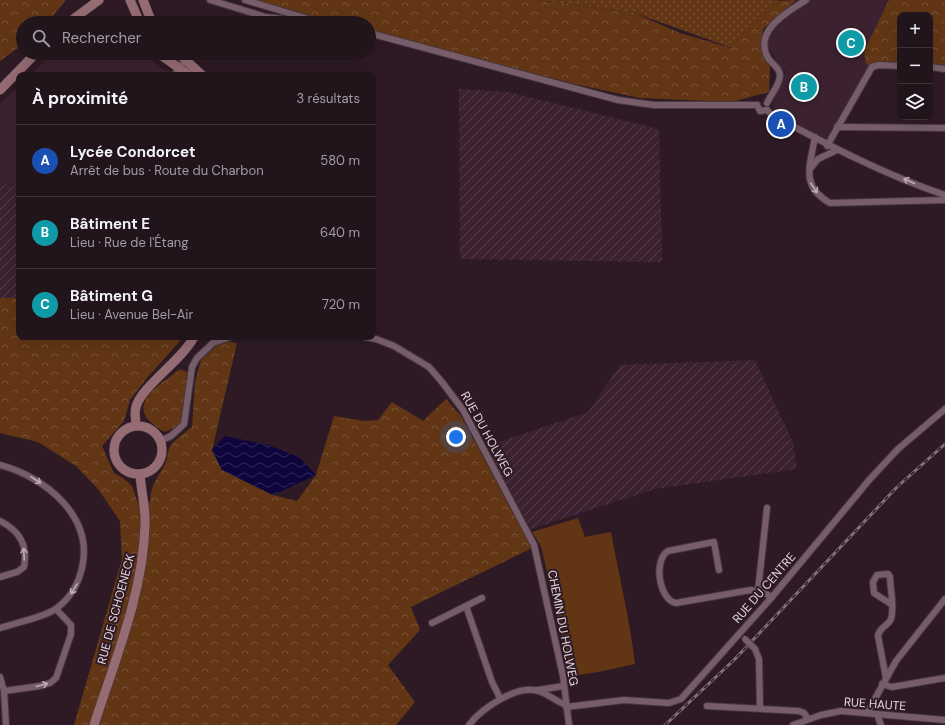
<!DOCTYPE html>
<html lang="fr">
<head>
<meta charset="utf-8">
<style>
  :root { --surface:#22141b; --page:#2e2128; --text:#f1f3f6; --muted:#a29ea3; --line:#3f333a; --accent:#5eceb8 }
  body { margin:0; font-family:"DM Sans",sans-serif; background:var(--page); color:var(--text) }
  .controls { position:absolute; right:12px; top:12px; display:grid; overflow:hidden; border-radius:8px; box-shadow:0 4px 16px #0002 }
  .controls button { width:36px; height:36px; display:grid; place-items:center; padding:0; border:0; border-bottom:1px solid var(--line); background:var(--surface); color:var(--text); font:20px sans-serif }
  .you { position:absolute; left:456px; top:437px; width:14px; height:14px; margin:-10px; border:3px solid #fff; border-radius:50%; background:#1a73e8; box-shadow:0 0 0 6px #1a73e833 }
  .badge { display:grid; place-items:center; width:26px; height:26px; border-radius:50%; background:var(--accent); color:#fff; font-size:13px; font-weight:700 }
  .pin { position:absolute; translate:-50% -50%; border:2px solid #fff; box-shadow:0 1px 4px #0006 }
  .list { margin:0; padding:0; list-style:none }
  h2 { display:flex; justify-content:space-between; align-items:center; height:52px; margin:0; padding:0 16px; font-size:17px }
  h2 small { font-size:13px; font-weight:400; color:var(--muted) }
  .list li { display:grid; grid-template-columns:26px 1fr auto; gap:12px; align-items:center; box-sizing:border-box; height:72px; padding:0 16px; border-top:1px solid var(--line) }
  .list b { display:block; font-size:15px; white-space:nowrap }
  .list p { margin:0; font-size:13px; white-space:nowrap; color:var(--muted) }
  .list em { font-size:13px; font-style:normal; color:var(--muted) }
  .icon { flex:none; width:22px; height:22px; fill:none; stroke:currentColor; stroke-width:2; stroke-linecap:round; stroke-linejoin:round }
  .map { position:relative; flex:none; width:945px; height:725px; overflow:hidden }
  .search { position:absolute; background:var(--surface); box-shadow:0 4px 16px #0002; left:16px; top:16px; width:360px; height:44px; display:flex; align-items:center; gap:10px; box-sizing:border-box; padding:0 14px; border-radius:22px; color:var(--muted); font-size:15px }
  .panel { position:absolute; background:var(--surface); box-shadow:0 4px 16px #0002; left:16px; top:72px; width:360px; height:268px; border-radius:8px }
  .map>svg:first-child { display:block }
</style>
</head>
<body>
<div class="map">
<svg width="945" height="725" viewBox="0 0 945 725">
  <defs>
    <pattern id="industrial-furrows" width="10" height="10" patternUnits="userSpaceOnUse"><rect width="10" height="10" fill="#3c2230"/><path d="M-1 1l2-2M0 10L10 0M9 11l2-2" fill="none" stroke="#58414e"/></pattern>
    <pattern id="grass-dots" width="8" height="8" patternUnits="userSpaceOnUse"><rect width="8" height="8" fill="#623615"/><path d="M2 2h.1M6 6h.1" fill="none" stroke="#785237" stroke-width="1.8" stroke-linecap="round"/></pattern>
    <pattern id="forest-crowns" width="20" height="18" patternUnits="userSpaceOnUse"><rect width="20" height="18" fill="#623615"/><path d="M2 6a3 3 0 1 1 6 0M12 15a3 3 0 1 1 6 0" fill="none" stroke="#785237"/></pattern>
    <pattern id="water-waves" width="16" height="10" patternUnits="userSpaceOnUse"><rect width="16" height="10" fill="#0f053d"/><path d="M0 5q4-4 8 0t8 0" fill="none" stroke="#322959"/></pattern>
  </defs>
  <rect width="100%" height="100%" fill="#2e1a24"/>
  <g fill="#3c2230">
    <path d="M 810,0 L 889,0 L 864,51 L 870,67 L 833,130 L 824,140 L 776,114 L 772,105 L 786,71 L 781,68 L 768,47 L 767,40 L 769,32 L 782,20 Z"/>
    <path d="M 54,53 L 143,53 L 160,67 L 177,75 L 30,75 Z"/>
    <path d="M 19,86 L 19,185 L 0,184 L 0,103 Z"/>
  </g>
  <g fill="url(#industrial-furrows)">
    <path d="M 459,89 L 509,92 L 659,129 L 662,262 L 460,259 Z"/>
    <path d="M 0,184 L 19,185 L 19,298 L 0,298 Z"/>
    <path d="M 755,360 L 793,443 L 797,469 L 655,489 L 531,529 L 494,461 L 490,445 L 588,412 L 620,365 Z"/>
  </g>
  <path fill="url(#grass-dots)" d="M 537,0 L 779,0 L 732,48 L 632,12 Z"/>
  <g fill="url(#forest-crowns)">
    <path d="M 0,0 L 66,0 L 47,23 L 23,23 L 23,44 L 0,61 Z"/>
    <path d="M 249,0 L 537,0 L 632,12 L 680,33 L 731,48 L 777,1 L 796,0 L 763,29 L 763,50 L 770,67 L 769,92 L 732,102 L 640,98 L 579,85 L 369,31 L 369,23 L 337,23 Z"/>
    <path d="M 889,0 L 945,0 L 945,68 L 930,68 L 930,15 L 900,15 L 900,67 L 870,67 L 866,64 L 864,51 Z"/>
    <path d="M 0,298 L 19,298 L 19,337 L 180,337 L 180,341 L 146,379 L 130,400 L 124,421 L 102,446 L 114,473 L 123,478 L 132,486 L 138,503 L 150,502 C 150,486 158,477 165,464 C 168,460 167,453 169,449 C 173,440 185,433 192,427 L 195,382 L 201,360 L 222,341 L 237,343 L 212,450 L 222,470 L 273,495 L 297,501 L 316,475 L 334,416 L 364,421 L 378,420 L 392,402 L 423,421 L 446,399 L 461,416 L 532,548 L 411,607 L 420,630 L 388,665 L 415,702 L 396,725 L 74,725 L 122,559 L 120,521 L 98,489 L 76,466 L 38,442 L 0,433 Z"/>
    <path d="M 180,369 L 187,372 L 183,419 L 177,426 L 165,432 C 120,407 156,388 180,369 Z"/>
  </g>
  <path fill="#623615" d="M 578,518 L 585,537 L 611,532 C 619,576 630,620 635,664 L 599,672 L 571,676 L 541,546 L 532,532 Z"/>
  <path fill="url(#water-waves)" d="M 225,436 L 268,445 L 299,457 L 316,475 L 273,495 L 222,470 L 212,450 Z"/>
  <g fill="none" stroke-linecap="round" stroke-linejoin="round">
    <g stroke="#473740" stroke-width="8">
      <g id="street">
        <path d="M 210,0 L 266,17 L 316,23"/>
        <path d="M 245,0 L 322,23"/>
        <path d="M 369,33 L 618,100 L 654,105 L 757,105"/>
        <path d="M 930,67 L 945,69"/>
        <path d="M 174,75 L 186,60"/>
        <path d="M 767,103 C 771,94 780,85 780,75 C 780,68 772,64 768,58 C 753,31 787,12 806,0"/>
        <path d="M 757,105 L 760,111 L 767,110"/>
        <path d="M 767,110 L 772,115 C 828,145 885,175 945,195"/>
        <path d="M 837,127 L 945,128"/>
        <path d="M 815,137 C 810,166 800,186 830,203 L 945,200"/>
        <path d="M 827,146 L 872,67 L 879,65 L 900,66"/>
        <path d="M 810,169 L 818,159 L 837,150"/>
        <path d="M 365,337 L 376,339 L 394,346 L 429,367 L 442,382 L 463,410 L 534,545 L 563,676 L 569,725"/>
        <path d="M 160,441 L 171,436 L 184,424 L 192,367 L 197,358 L 213,343 L 230,337"/>
        <path d="M 0,465 C 45,477 94,516 82,568 C 78,585 71,597 57,608 C 46,617 14,623 0,628"/>
        <path d="M 0,521 C 20,531 28,545 24,567 L 17,572 L 0,577"/>
        <path d="M 719,570 L 714,542 L 668,551 C 653,560 659,600 676,603 L 751,590 L 762,592 L 772,597"/>
        <path d="M 758,591 L 767,508"/>
        <path d="M 466,606 L 492,682 L 500,698"/>
        <path d="M 432,623 L 482,598"/>
        <path d="M 755,649 L 759,659 L 760,708"/>
        <path d="M 0,677 L 4,691 L 6,725"/>
        <path d="M 886,678 L 878,636 C 879,627 888,626 891,619 C 895,607 890,589 890,577 L 888,574 L 877,575 L 873,582 L 874,593 L 891,604"/>
        <path d="M 882,684 L 892,687 L 945,678"/>
        <path d="M 538,690 L 564,686"/>
        <path d="M 4,691 L 40,686 L 50,683 L 56,678 L 71,634 L 71,625 L 56,609"/>
        <path d="M 707,706 L 799,711 L 804,713 L 808,719"/>
        <path d="M 566,707 L 624,700 L 669,703 L 681,699 L 772,597 L 870,479 L 898,449 L 945,409"/>
        <path d="M 867,713 L 896,661 L 945,599"/>
        <path d="M 877,714 L 881,725"/>
        <path d="M 469,725 C 481,709 517,684 538,691 C 548,694 556,701 566,705"/>
        <path d="M 793,725 L 821,715 L 841,711 L 945,720"/>
      </g>
    </g>
    <g stroke="#473740" stroke-width="10">
      <g id="secondary">
        <path d="M 130,0 L 140,23"/>
        <path d="M 143,0 L 152,23"/>
        <path d="M 68,23 L 99,0"/>
        <path d="M 158,53 L 189,75"/>
        <path d="M 178,53 L 202,75"/>
        <path d="M 0,90 L 36,53"/>
        <path d="M 136,426 C 136,420 134,413 136,407 C 140,388 182,360 194,337"/>
        <circle cx="138" cy="450" r="24"/>
        <path d="M 94,725 C 115,660 143,594 145,525 C 146,508 141,491 140,474"/>
      </g>
    </g>
    <use href="#street" stroke="#765d69" stroke-width="6"/>
    <use href="#secondary" stroke="#956c74" stroke-width="9"/>
    <g stroke="#827079" stroke-width="3">
      <path id="rail" d="M 665,725 L 735,659 L 897,487 L 945,444"/>
    </g>
    <use href="#rail" stroke="#2e1a24" stroke-width="1.5" stroke-dasharray="4.5" stroke-linecap="butt"/>
    <g stroke="#473740" stroke-width="8" stroke-linecap="butt">
      <path id="street-bridge" d="M 745,639 L 755,649"/>
    </g>
    <use href="#street-bridge" stroke="#765d69" stroke-width="6"/>
  </g>
  <defs><path id="oneway-shaft" d="M-6 0H5M1.5-3L5.5 0L1.5 3" fill="none" stroke-width="1.6" stroke-linecap="round" stroke-linejoin="round"/></defs>
  <g stroke="#beacb4">
    <use href="#oneway-shaft" transform="translate(909 181) rotate(-156)"/>
    <use href="#oneway-shaft" transform="translate(814 188) rotate(56)"/>
    <use href="#oneway-shaft" transform="translate(36 480) rotate(33)"/>
    <use href="#oneway-shaft" transform="translate(24 554) rotate(-93)"/>
    <use href="#oneway-shaft" transform="translate(74 589) rotate(122)"/>
    <use href="#oneway-shaft" transform="translate(42 685) rotate(-15)"/>
  </g>
  <g text-anchor="middle" stroke-width="4" stroke-linejoin="round" paint-order="stroke">
    <g font-size="12" fill="#e5d6dd" stroke="#2e1a24">
      <text transform="translate(487 434) rotate(61)" y="4">RUE DU HOLWEG</text>
      <text transform="translate(764 588) rotate(-49)" y="4">RUE DU CENTRE</text>
      <text transform="translate(116 609) rotate(-75)" y="4">RUE DE SCHOENECK</text>
      <text transform="translate(563 628) rotate(79)" y="4">CHEMIN DU HOLWEG</text>
      <text transform="translate(875 704) rotate(4)" y="4">RUE HAUTE</text>
    </g>
  </g>
</svg>
<div class="controls">
<button>+</button>
<button>−</button>
<button><svg class="icon" aria-label="layers" viewBox="0 0 24 24"><path d="M12 4l9 5-9 5-9-5zM3 14l9 5 9-5"/></svg></button>
</div>
<div class="you"></div>
<div class="pin badge" style="left:781px;top:124px;background:#1a4fb4">A</div>
<div class="pin badge" style="left:804px;top:87px;background:#0f9aa8">B</div>
<div class="pin badge" style="left:851px;top:43px;background:#0f9aa8">C</div>
<div class="search"><svg class="icon" aria-label="search" viewBox="0 0 24 24"><circle cx="10" cy="10" r="6"/><path d="M15 15l6 6"/></svg>Rechercher</div>
<section class="panel">
<h2>À proximité<small>3 résultats</small></h2>
<ul class="list">
<li><span class="badge" style="background:#1a4fb4">A</span><div><b>Lycée Condorcet</b><p>Arrêt de bus · Route du Charbon</p></div><em>580 m</em></li>
<li><span class="badge" style="background:#0f9aa8">B</span><div><b>Bâtiment E</b><p>Lieu · Rue de l'Étang</p></div><em>640 m</em></li>
<li><span class="badge" style="background:#0f9aa8">C</span><div><b>Bâtiment G</b><p>Lieu · Avenue Bel-Air</p></div><em>720 m</em></li>
</ul>
</section>
</div>
</body>
</html>
